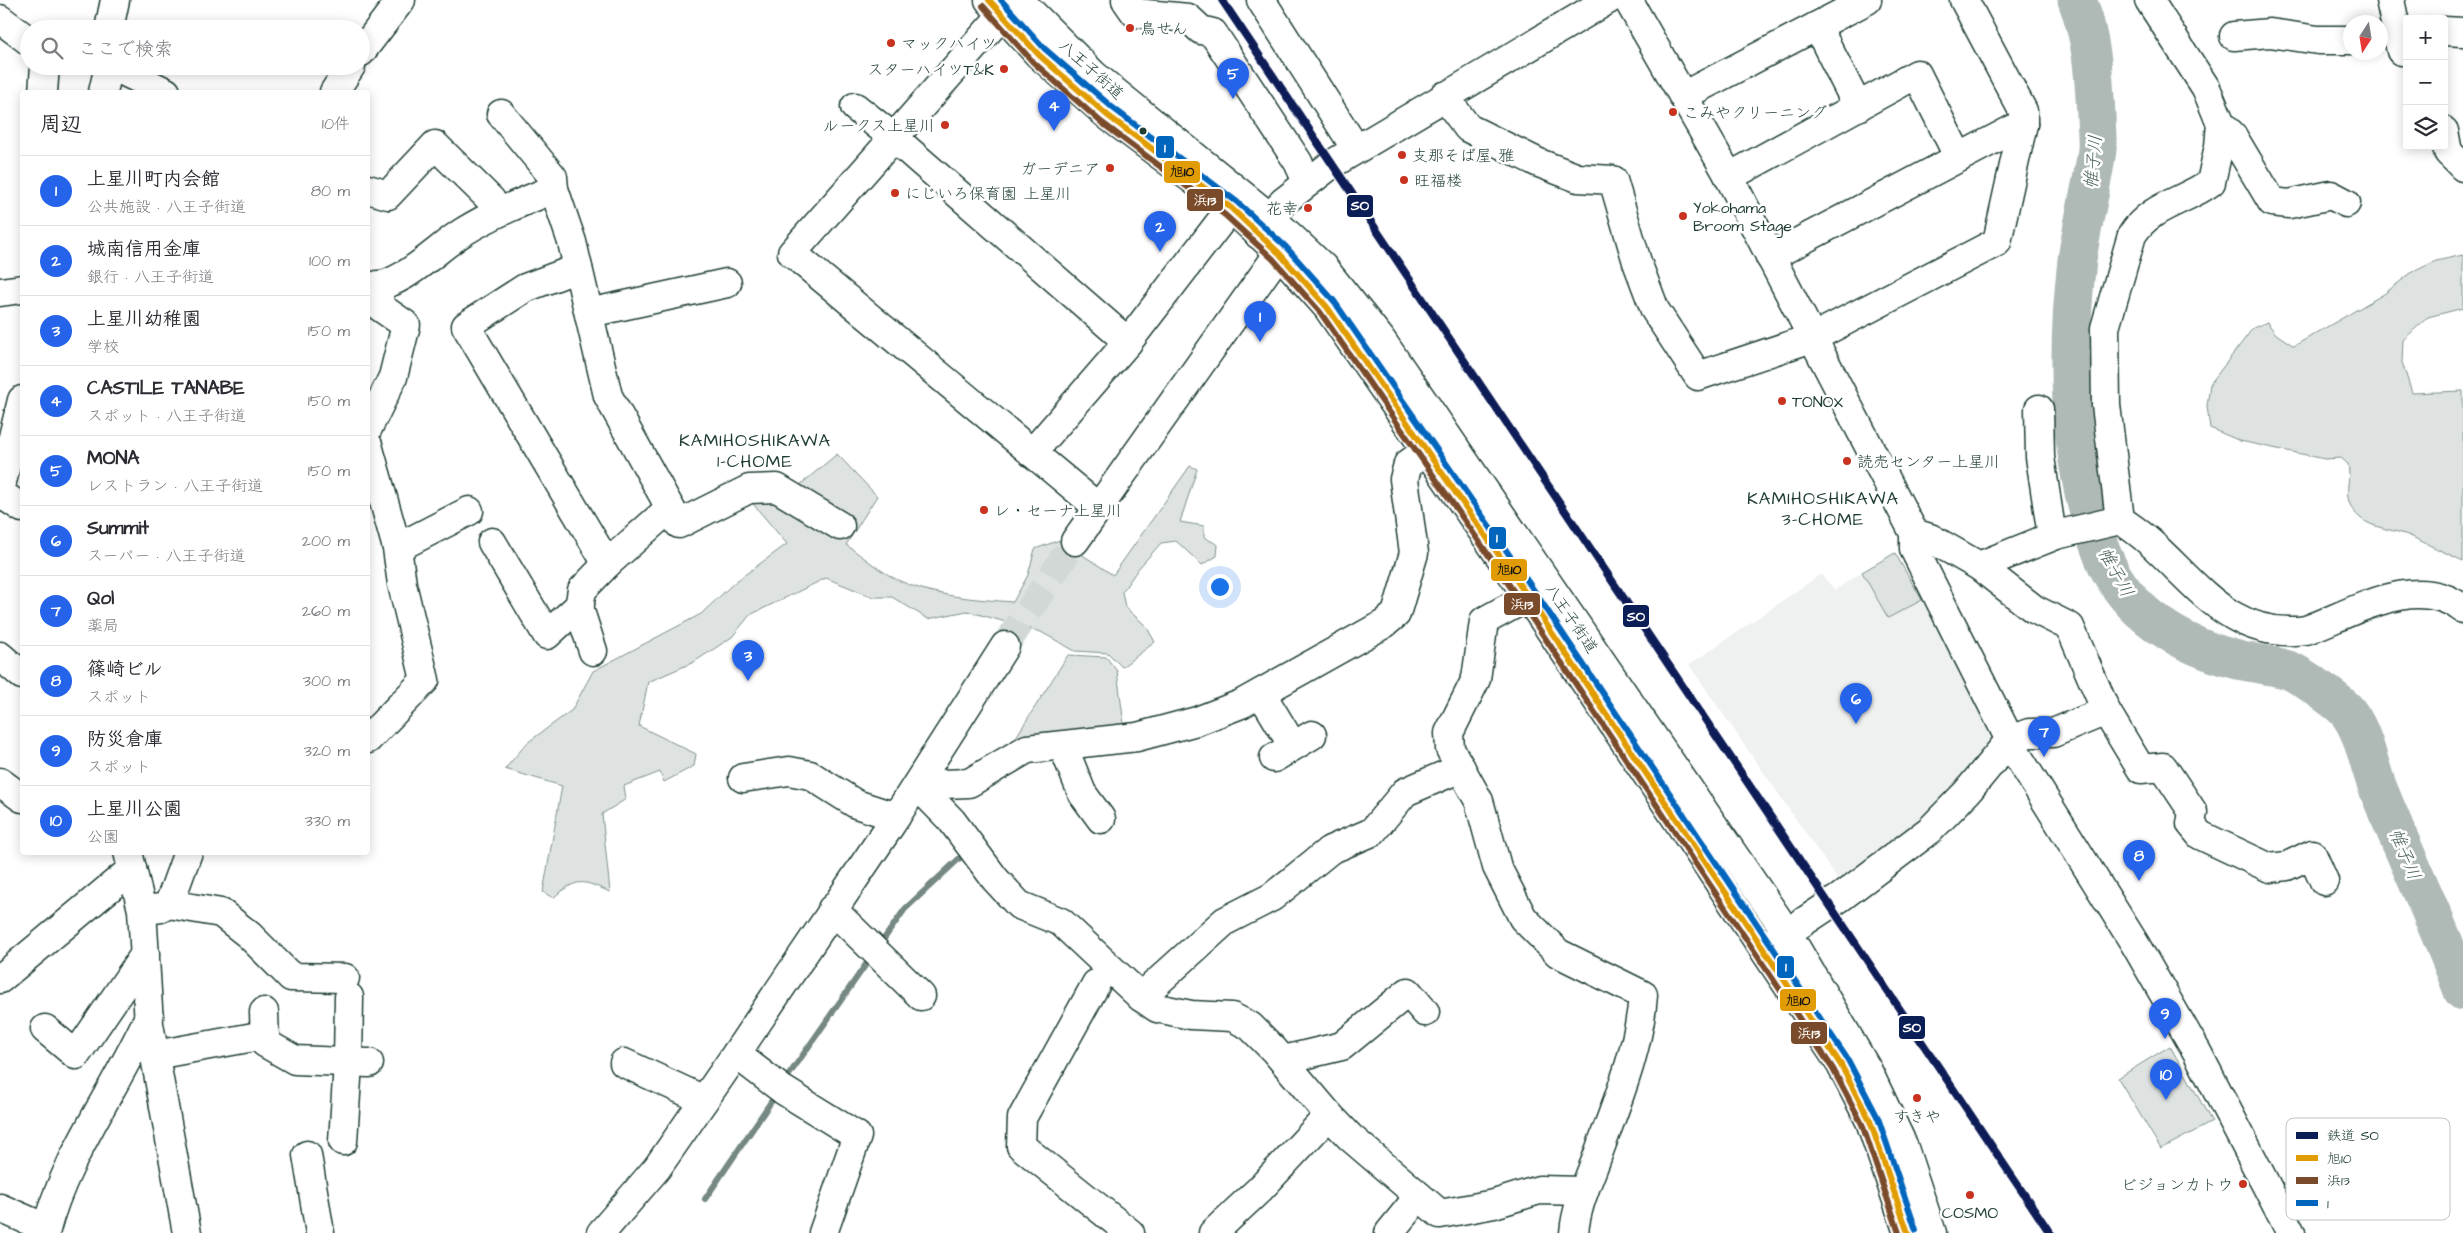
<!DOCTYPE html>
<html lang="ja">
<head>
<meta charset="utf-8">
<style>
  :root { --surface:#fff; --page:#f2f2f3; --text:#2b2b33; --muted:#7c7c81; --line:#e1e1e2; --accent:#2563eb }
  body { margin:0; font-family:"Architects Daughter","Klee One",sans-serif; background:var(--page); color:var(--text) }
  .controls { position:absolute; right:15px; top:15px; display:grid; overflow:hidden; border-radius:5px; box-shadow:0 2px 12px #0003 }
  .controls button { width:45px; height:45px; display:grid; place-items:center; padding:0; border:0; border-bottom:1px solid var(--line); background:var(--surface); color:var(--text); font:25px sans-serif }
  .compass { position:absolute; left:2343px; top:15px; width:45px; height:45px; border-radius:50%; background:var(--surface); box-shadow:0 2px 12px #0003; rotate:192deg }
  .you { position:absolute; left:1219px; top:586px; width:18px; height:18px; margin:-12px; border:4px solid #fff; border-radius:50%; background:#1a73e8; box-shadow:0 0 0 8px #1a73e833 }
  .badge { display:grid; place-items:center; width:32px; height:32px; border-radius:50%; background:var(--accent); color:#fff; font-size:16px; font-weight:700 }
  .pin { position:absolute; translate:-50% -41px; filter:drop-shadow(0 1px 2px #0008) }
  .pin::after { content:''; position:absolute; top:26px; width:18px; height:15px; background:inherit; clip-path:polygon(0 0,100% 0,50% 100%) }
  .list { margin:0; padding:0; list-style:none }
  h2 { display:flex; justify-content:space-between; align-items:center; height:65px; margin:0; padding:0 20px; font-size:21px }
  h2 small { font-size:16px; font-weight:400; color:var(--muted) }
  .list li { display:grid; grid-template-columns:32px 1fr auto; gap:15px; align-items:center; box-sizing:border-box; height:70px; padding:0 20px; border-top:1px solid var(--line) }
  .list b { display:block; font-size:19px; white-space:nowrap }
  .list p { margin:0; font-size:16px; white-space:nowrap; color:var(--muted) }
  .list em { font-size:16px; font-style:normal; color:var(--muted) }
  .icon { flex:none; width:28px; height:28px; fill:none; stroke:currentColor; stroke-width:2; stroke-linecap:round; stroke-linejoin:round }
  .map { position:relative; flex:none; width:2463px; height:1233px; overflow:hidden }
  .search { position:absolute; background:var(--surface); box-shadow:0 2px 12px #0003; left:20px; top:20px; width:350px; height:55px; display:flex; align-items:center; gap:12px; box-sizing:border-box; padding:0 18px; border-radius:28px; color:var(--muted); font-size:19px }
  .panel { position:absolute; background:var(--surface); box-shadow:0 2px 12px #0003; left:20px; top:90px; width:350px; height:765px; border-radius:5px }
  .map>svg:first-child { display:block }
</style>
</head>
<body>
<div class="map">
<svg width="2463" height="1233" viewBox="0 0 2463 1233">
  <rect width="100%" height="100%" fill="#fff"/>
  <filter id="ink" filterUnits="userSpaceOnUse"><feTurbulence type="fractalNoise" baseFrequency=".02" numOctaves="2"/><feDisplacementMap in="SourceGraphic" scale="10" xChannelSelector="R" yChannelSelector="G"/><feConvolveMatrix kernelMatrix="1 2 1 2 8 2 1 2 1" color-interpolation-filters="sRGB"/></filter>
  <g filter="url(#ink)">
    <path fill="#eef1f0" d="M 1862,572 L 1888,618 L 1922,600 L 1994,743 L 1928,823 L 1843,887 L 1689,665 L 1821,574 L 1835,590 Z"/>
    <g fill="#dee3e2" stroke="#7e908b">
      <path d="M 2463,255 L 2463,308 L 2428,317 L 2403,340 L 2402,362 L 2412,393 L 2463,391 L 2463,561 C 2445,553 2428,544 2410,536 C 2388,527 2359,529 2349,502 C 2345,489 2351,477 2348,464 L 2341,458 L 2325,459 L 2240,441 L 2210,428 L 2207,406 L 2210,384 L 2253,328 L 2267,322 L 2276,334 L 2294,346 L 2384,294 L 2411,273 L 2436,261 Z"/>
      <path d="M 837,454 L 877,496 L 846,545 C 864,557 882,573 900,581 C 936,597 975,599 1013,602 L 1028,575 L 1035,549 L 1060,540 L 1113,575 L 1190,466 L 1197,469 L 1180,522 L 1204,526 L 1204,537 L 1218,545 L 1217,556 L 1202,565 L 1176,541 L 1161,543 L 1138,569 L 1122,592 L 1125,607 L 1146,626 L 1155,642 L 1122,667 L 1108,653 L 1075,651 L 1041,632 L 967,611 L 928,619 L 892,597 L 873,597 L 826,578 L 750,615 L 732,637 L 694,662 L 648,682 L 639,726 L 696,754 L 694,766 L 664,782 L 660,772 L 624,786 L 626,799 L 602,814 L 610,892 C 582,880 578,877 553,898 L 543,892 L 562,786 L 505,769 L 527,743 L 572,710 L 593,671 L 701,614 L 735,582 L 787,544 L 748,498 L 790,505 L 801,484 Z"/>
      <path d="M 1895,553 L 1922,600 L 1888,618 L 1862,572 Z"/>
      <path d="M 1068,655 L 1106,657 L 1117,671 L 1124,725 L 1029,739 L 1016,737 Z"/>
      <path d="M 2170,1046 L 2212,1122 L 2161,1149 L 2118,1078 Z"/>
    </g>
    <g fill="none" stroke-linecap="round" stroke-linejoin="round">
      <g stroke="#758883" stroke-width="6">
        <path d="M 881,943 L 905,909 L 963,855"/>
        <path d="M 784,1082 L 869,960"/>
        <path d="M 705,1199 L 777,1093"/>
      </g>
      <path stroke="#afbab7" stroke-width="39" d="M 2077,0 C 2092,37 2094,76 2096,115 C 2096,127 2098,139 2097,150 C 2092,187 2082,224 2077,260 C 2066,358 2067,464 2103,556 C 2127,615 2183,647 2242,661 C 2257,664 2274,665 2288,670 C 2297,672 2340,703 2346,710 C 2364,730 2369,767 2379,791 C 2406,858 2438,923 2463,991"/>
      <path stroke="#d2d8d6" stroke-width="28" stroke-dasharray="28 14" stroke-linecap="butt" d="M 1005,646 L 1075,541"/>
      <g stroke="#1f3d34" stroke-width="31">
        <g id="minor">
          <path d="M 1126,0 L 1135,13 L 1188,18 L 1201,30 L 1213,33 L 1298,162 L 1307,182"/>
          <path d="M 1261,0 L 1356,149"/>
          <path d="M 1628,0 L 1726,171 L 1914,533 L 1914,549 L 2019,758 L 2135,944 L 2197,1052 L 2291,1233"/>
          <path d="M 2390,0 L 2401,51 L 2407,51"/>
          <path d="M 1002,15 L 792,253 L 1088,499"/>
          <path d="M 0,19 L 29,41"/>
          <path d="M 1817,26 L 1858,107"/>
          <path d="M 109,29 L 115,0"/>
          <path d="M 2444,31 L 2463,32"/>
          <path d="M 2234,36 L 2270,33 L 2318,40 L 2350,40"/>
          <path d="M 361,52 L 401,0"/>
          <path d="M 112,66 L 166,92"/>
          <path d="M 43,92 L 45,66"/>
          <path d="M 103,92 L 109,66"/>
          <path d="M 334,92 L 351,66"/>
          <path d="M 1444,96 L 1468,128 L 1539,163 L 1578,178 L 1613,180 L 1637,262 L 1655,310 L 1698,376 L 1812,338 L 1997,242 L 2023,124 L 2023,111 L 1964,0"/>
          <path d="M 1683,96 L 1867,0"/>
          <path d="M 855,107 L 894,138 L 1128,342"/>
          <path d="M 501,114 L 553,177 L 554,189 L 572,242 L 608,396 L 679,524 L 749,489 L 777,488 L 840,526"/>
          <path d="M 2221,124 L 2232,135 L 2272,202 L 2289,204 L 2331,195 L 2346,203"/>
          <path d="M 2444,131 L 2448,152 L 2463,167"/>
          <path d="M 1729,177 L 1917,74 L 1959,158"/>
          <path d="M 368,189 L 388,195 L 435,145 L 491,200"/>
          <path d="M 1259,235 L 1283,202 L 1332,164 L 1608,0"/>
          <path d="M 1770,257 L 2023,124"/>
          <path d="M 578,268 L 525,288 L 466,326 L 607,564"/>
          <path d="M 368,287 C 401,288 437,248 463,232 C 492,214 522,202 554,189"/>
          <path d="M 0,292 L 22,289"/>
          <path d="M 589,313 L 727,283"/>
          <path d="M 2039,409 L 2040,457 L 2052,536"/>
          <path d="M 368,428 L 393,377 L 406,325 L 380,307 L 378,285"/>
          <path d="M 368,445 L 397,548 L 402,584 L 425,680 L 368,739"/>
          <path d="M 1032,453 L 1128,342 L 1231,208"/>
          <path d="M 0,490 L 22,400"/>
          <path d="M 0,493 L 22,508"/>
          <path d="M 2120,520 L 2106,405 L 2105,328 L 2132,235 C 2150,205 2184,202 2211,182 L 2219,146 L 2221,124 L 2206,88 L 2149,0"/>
          <path d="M 1914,533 L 1930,538 L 1979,566 L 2056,535 L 2120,520 C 2185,559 2217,642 2306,630 C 2353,613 2417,572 2463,609"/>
          <path d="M 1075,541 L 1279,253"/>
          <path d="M 492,542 L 547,635 L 580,605"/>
          <path d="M 397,548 L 469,511"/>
          <path d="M 1979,566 L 2034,609 L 2070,627 L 2106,711 L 2141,769 L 2163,767 L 2193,812 L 2191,824 L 2200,835 L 2270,868 L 2287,866 L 2312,854 L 2324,881"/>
          <path d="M 1528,597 L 1484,621 L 1476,679 L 1449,733 L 1450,749 L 1479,801 L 1497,867 L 1523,918 L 1558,953 L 1643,995 C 1639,1052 1615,1106 1596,1160 C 1587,1183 1576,1208 1574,1233"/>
          <path d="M 593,651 L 579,608 L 582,590 L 607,564 L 670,508"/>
          <path d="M 0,656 L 22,675"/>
          <path d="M 1261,693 L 1293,746"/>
          <path d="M 1063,746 L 1082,793 L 1101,819"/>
          <path d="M 1274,758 L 1312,735"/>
          <path d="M 743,778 L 789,771 L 810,775 L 856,804 L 896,817"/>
          <path d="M 0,782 L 22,798"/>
          <path d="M 917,785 L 952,821 L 995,879 L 1019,905 L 1061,922 L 1141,997 L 1157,1008 L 1191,1015 L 1232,1017 L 1250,1026 L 1274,1050 L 1329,1115 L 1350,1137 L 1440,1214 L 1494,1204 L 1539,1190 L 1584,1191"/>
          <path d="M 917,785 L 969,783 L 1027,749 L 1137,737 L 1197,721 L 1241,704 L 1384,624 L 1396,614 L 1414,553 L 1404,479 L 1408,464 L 1446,437"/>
          <path d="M 128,852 L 142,910 L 149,1024 L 187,1233"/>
          <path d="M 169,904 L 221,913 L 249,935 L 291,977 L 345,978"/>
          <path d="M 153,909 L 161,908 L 169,904 L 188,852"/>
          <path d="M 832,909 L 921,996"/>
          <path d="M 1764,948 L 1841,897 L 1930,830 L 1967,792 L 2010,740 L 2029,733 L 2053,733 L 2106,711"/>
          <path d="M 0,979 L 132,869"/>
          <path d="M 1096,984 L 1022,1118 L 1021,1146 L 1130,1233"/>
          <path d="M 1141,997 L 1225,921 L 1272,897 L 1330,850 L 1372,832 L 1405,792 L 1461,768"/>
          <path d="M 264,1012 L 265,1043 L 295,1060 L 369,1063"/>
          <path d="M 45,1029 L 76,1055 L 145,954"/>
          <path d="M 736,1054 L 783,1090 L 857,1136 L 823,1233"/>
          <path d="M 155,1055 L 265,1035"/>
          <path d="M 1283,1060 L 1342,1046 L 1408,992 L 1425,1012"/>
          <path d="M 624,1063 L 704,1100"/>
          <path d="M 343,1141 L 348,1063 L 349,997"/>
          <path d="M 307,1155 L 320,1233"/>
          <path d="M 0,1208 L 46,1228"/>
          <path d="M 45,1233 C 64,1158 117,1087 149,1016"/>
          <path d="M 601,1233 L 657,1168 L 736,1054 L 892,823 L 1005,646"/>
          <path d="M 1213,1233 L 1260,1189 L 1329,1115"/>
          <path d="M 1389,1233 L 1419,1196"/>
        </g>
      </g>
      <g stroke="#1f3d34" stroke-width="31">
        <g id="highway">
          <path d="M 989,0 L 1039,55 L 1107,115 L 1231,208 L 1279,253 L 1327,307 L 1528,597 L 1841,1065 L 1870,1121 L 1908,1233"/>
          <path d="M 1019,0 L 1094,75 L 1271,218 L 1323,267 L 1380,338 L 1788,934 L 1867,1069 L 1903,1145 L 1932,1233"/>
        </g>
      </g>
      <use href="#minor" stroke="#fff" stroke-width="28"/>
      <use href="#highway" stroke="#fff" stroke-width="28"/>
      <g stroke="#fff" stroke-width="10">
        <path id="bus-1" d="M 989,0 L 1039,55 L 1107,115 L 1231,208 L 1279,253 L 1327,307 L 1528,597 L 1841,1065 L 1870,1121 L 1908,1233"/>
      </g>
      <g stroke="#fff" stroke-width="10">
        <path id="bus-2" d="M 983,6 L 1033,62 L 1101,122 L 1225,215 L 1273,259 L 1320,312 L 1521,602 L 1833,1069 L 1862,1124 L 1899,1233"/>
      </g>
      <g stroke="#fff" stroke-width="10">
        <path id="bus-3" d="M 1001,0 L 1045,49 L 1113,108 L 1237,202 L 1286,247 L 1334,301 L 1535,592 L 1848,1060 L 1878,1118 L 1916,1230"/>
      </g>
      <use href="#bus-1" stroke="#e19c05" stroke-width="6"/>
      <use href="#bus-2" stroke="#7a4b2a" stroke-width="6"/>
      <use href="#bus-3" stroke="#0065bd" stroke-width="6"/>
      <g stroke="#fff" stroke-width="11">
        <path id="rail-1" d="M 1222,0 L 2050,1233"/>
      </g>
      <use href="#rail-1" stroke="#0c1e56" stroke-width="8"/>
    </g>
  </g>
  <g fill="#c8321e" stroke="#fff" stroke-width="2">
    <circle cx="1130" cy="28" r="5"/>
    <circle cx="891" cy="43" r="5"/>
    <circle cx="1004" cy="69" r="5"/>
    <circle cx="1673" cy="112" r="5"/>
    <circle cx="945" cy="125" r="5"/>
    <circle cx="1402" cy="155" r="5"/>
    <circle cx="1110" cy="168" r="5"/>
    <circle cx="1404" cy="180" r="5"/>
    <circle cx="895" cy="193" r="5"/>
    <circle cx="1308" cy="208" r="5"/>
    <circle cx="1683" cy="216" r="5"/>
    <circle cx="1782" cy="401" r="5"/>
    <circle cx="1847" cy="461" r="5"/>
    <circle cx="984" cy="510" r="5"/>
    <circle cx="1917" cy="1098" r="5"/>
    <circle cx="2243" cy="1184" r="5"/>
    <circle cx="1970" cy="1195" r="5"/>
  </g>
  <circle fill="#1f3d34" stroke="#fff" stroke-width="2" cx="1143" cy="131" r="4.5"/>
  <g text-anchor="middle" stroke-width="5" stroke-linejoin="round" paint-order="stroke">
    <g font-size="16" fill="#1f3d34" stroke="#fff" text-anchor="start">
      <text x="1140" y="34">鳥せん</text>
      <text x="901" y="49">マックハイツ</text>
      <text x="994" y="75" text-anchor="end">スターハイツT&amp;K</text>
      <text x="1683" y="118">こみやクリーニング</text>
      <text x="935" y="131" text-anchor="end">ルークス上星川</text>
      <text x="1412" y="161">支那そば屋 雅</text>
      <text x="1100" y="174" text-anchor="end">ガーデニア</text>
      <text x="1414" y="186">旺福楼</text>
      <text x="905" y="199">にじいろ保育園 上星川</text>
      <text x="1693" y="213">Yokohama<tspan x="1693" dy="18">Broom Stage</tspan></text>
      <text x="1298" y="214" text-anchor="end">花幸</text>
      <text x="1792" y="407">TONOX</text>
      <text x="1857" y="467">読売センター上星川</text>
      <text x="994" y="516">レ・セーナ上星川</text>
      <text x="1917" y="1122" text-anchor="middle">すきや</text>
      <text x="2233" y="1190" text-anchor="end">ビジョンカトウ</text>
      <text x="1970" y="1218" text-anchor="middle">COSMO</text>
    </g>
    <g font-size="16" fill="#1f3d34" stroke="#fff">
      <text transform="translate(1092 69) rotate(42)" y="6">八王子街道</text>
      <text transform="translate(1572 618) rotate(56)" y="6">八王子街道</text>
    </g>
    <g font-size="18" font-style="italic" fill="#4a625b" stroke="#fff">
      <text transform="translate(2093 162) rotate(-85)" y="6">帷子川</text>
      <text transform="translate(2116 572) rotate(61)" y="6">帷子川</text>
      <text transform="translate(2405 854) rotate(67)" y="6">帷子川</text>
    </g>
    <g font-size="18" letter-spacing="1" fill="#1f3d34" stroke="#fff">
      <text x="755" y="446">KAMIHOSHIKAWA<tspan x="755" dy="21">1-CHOME</tspan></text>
      <text x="1823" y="504">KAMIHOSHIKAWA<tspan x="1823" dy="21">3-CHOME</tspan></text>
    </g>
  </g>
  <rect x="2286" y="1118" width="164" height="102" rx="8" fill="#fff" stroke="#bcc5c2" stroke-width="1"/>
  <rect x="2296" y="1132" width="22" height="7" fill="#0c1e56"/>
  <rect x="2296" y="1155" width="22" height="6" fill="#e19c05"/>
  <rect x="2296" y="1177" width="22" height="7" fill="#7a4b2a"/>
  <rect x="2296" y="1200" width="22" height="6" fill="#0065bd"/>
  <g font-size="14" fill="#1f3d34">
    <text x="2327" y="1140">鉄道 SO</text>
    <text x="2327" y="1163">旭10</text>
    <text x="2327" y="1185">浜13</text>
    <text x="2327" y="1208">1</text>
  </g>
  <g stroke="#fff" stroke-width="2">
    <rect x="1155" y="135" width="20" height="24" rx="5" fill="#0065bd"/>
    <rect x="1163" y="160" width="38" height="24" rx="5" fill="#e19c05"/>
    <rect x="1186" y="188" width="38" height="24" rx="5" fill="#7a4b2a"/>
    <rect x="1346" y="194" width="28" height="24" rx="5" fill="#0c1e56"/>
    <rect x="1488" y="526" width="19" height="24" rx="5" fill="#0065bd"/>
    <rect x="1490" y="558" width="38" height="24" rx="5" fill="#e19c05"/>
    <rect x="1503" y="592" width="38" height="24" rx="5" fill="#7a4b2a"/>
    <rect x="1622" y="604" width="28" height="24" rx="5" fill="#0c1e56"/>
    <rect x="1776" y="955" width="19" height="24" rx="5" fill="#0065bd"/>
    <rect x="1779" y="988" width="38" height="24" rx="5" fill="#e19c05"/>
    <rect x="1898" y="1015" width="28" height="25" rx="5" fill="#0c1e56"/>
    <rect x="1790" y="1021" width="38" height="24" rx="5" fill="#7a4b2a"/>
  </g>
  <g font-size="14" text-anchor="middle" font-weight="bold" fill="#fff">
    <text x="1165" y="152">1</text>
    <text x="1205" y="205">浜13</text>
    <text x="1360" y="210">SO</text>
    <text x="1497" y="542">1</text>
    <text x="1522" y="609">浜13</text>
    <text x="1636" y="621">SO</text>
    <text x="1786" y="971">1</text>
    <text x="1912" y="1032">SO</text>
    <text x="1809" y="1038">浜13</text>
  </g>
  <g font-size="14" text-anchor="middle" font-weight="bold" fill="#111">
    <text x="1182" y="176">旭10</text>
    <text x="1509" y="574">旭10</text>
    <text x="1798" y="1005">旭10</text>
  </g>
</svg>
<div class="controls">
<button>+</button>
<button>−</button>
<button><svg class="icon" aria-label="layers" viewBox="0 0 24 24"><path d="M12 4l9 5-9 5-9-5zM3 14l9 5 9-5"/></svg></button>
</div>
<svg class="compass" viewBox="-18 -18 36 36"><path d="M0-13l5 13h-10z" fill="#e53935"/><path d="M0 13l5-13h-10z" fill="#7c7c81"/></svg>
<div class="you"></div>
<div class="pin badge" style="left:1260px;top:342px">1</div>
<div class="pin badge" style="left:1160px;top:252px">2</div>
<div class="pin badge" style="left:748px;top:681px">3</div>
<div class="pin badge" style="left:1054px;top:131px">4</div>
<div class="pin badge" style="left:1233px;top:99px">5</div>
<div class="pin badge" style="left:1856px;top:724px">6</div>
<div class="pin badge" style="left:2044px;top:757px">7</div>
<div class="pin badge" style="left:2139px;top:881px">8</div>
<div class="pin badge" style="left:2165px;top:1039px">9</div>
<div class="pin badge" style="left:2166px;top:1100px">10</div>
<div class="search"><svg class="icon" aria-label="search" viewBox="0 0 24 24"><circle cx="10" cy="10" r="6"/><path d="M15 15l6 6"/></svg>ここで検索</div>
<section class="panel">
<h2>周辺<small>10件</small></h2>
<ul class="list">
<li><span class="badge">1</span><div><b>上星川町内会館</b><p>公共施設 · 八王子街道</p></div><em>80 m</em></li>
<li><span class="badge">2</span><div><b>城南信用金庫</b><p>銀行 · 八王子街道</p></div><em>100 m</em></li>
<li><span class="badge">3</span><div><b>上星川幼稚園</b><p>学校</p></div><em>150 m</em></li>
<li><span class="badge">4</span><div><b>CASTILE TANABE</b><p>スポット · 八王子街道</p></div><em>150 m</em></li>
<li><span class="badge">5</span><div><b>MONA</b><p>レストラン · 八王子街道</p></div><em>150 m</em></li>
<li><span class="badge">6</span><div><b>Summit</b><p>スーパー · 八王子街道</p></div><em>200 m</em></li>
<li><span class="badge">7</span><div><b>Qol</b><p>薬局</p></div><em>260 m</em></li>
<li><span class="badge">8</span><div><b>篠崎ビル</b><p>スポット</p></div><em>300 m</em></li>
<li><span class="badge">9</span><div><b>防災倉庫</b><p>スポット</p></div><em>320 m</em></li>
<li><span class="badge">10</span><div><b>上星川公園</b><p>公園</p></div><em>330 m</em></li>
</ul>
</section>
</div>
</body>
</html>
